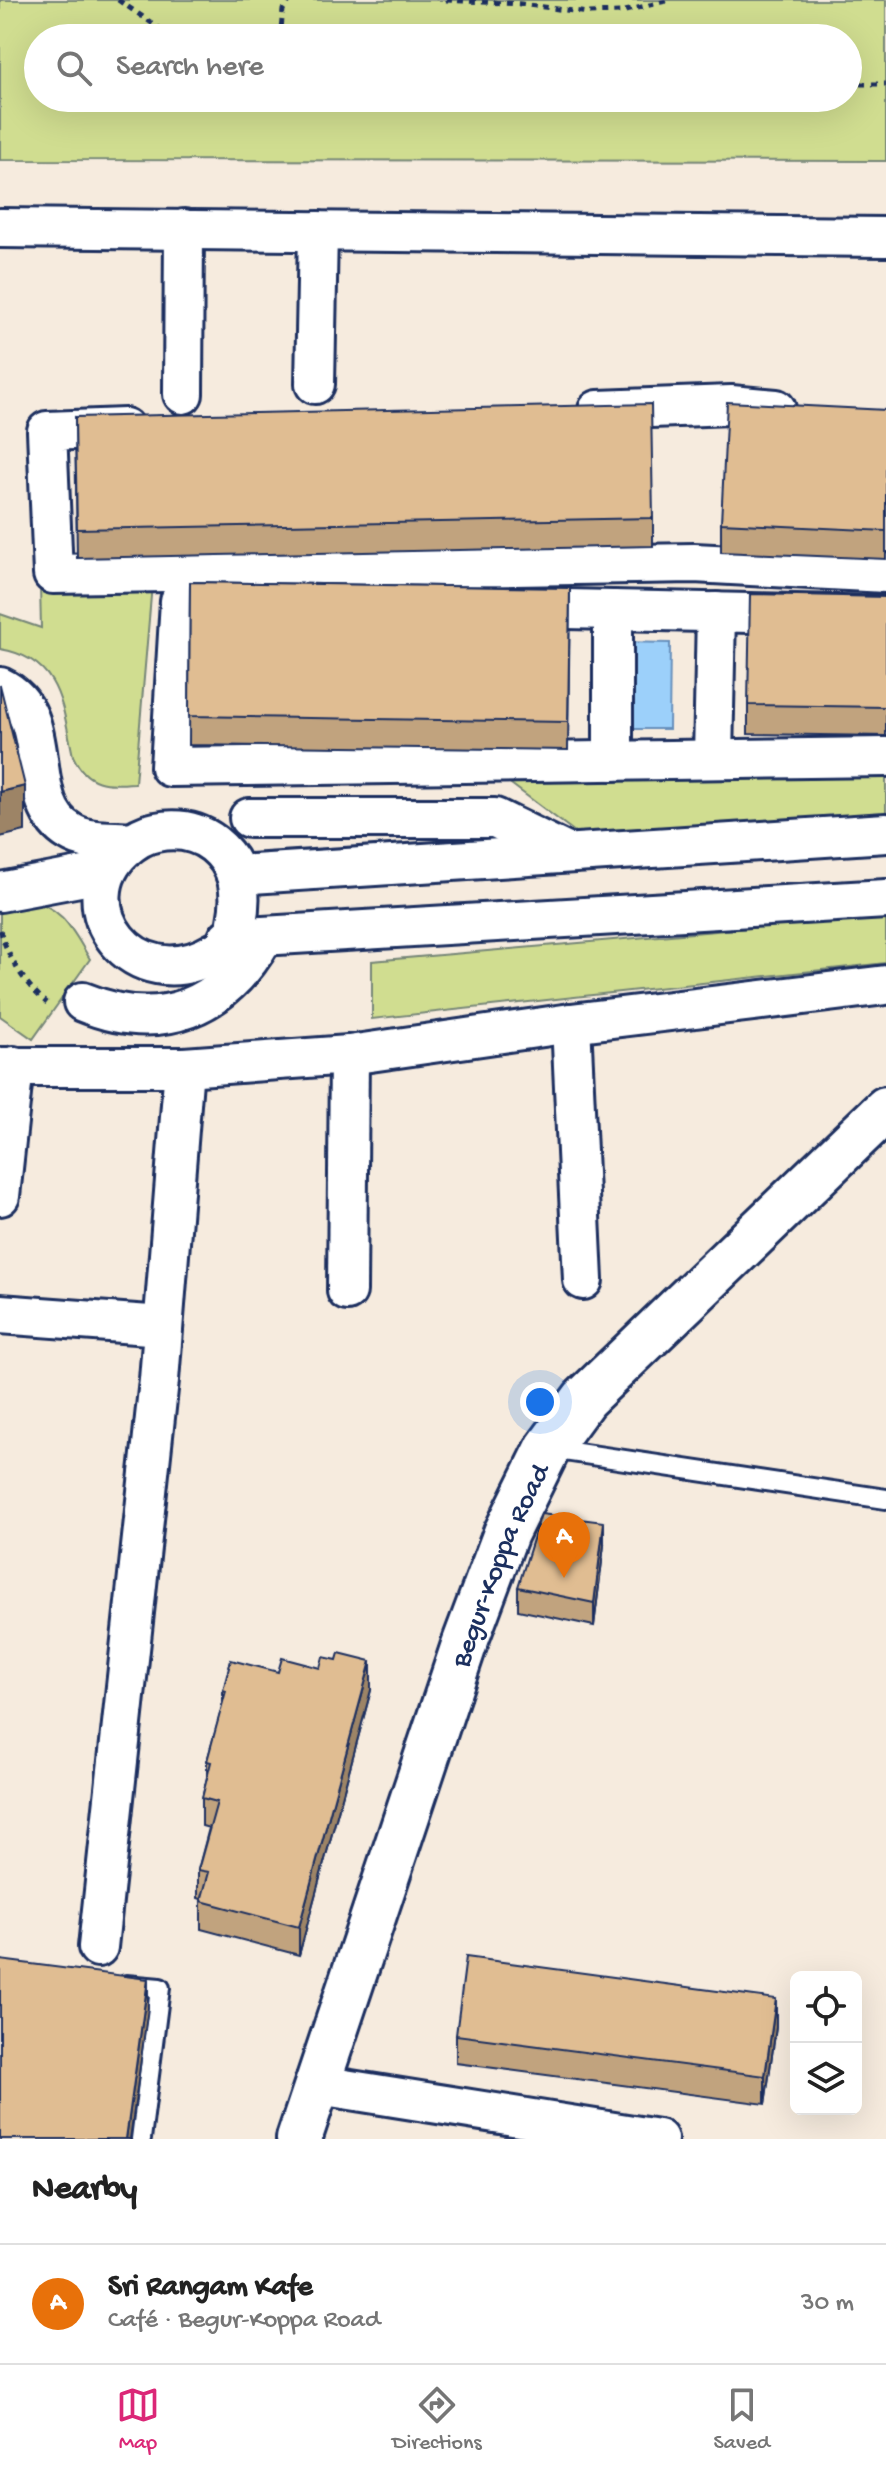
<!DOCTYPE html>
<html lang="en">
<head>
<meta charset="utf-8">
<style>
  :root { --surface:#fff; --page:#f2f2f2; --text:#222; --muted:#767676; --line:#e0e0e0; --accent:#db2777 }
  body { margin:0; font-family:"Gochi Hand",sans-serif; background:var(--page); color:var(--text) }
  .controls { position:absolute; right:24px; bottom:24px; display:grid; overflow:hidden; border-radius:12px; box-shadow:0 8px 32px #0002 }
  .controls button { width:72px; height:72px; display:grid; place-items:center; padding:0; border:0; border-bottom:2px solid var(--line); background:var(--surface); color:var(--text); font:40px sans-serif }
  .you { position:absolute; left:540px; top:1402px; width:28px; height:28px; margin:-20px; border:6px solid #fff; border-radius:50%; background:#1a73e8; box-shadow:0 0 0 12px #1a73e833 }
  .badge { display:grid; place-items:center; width:52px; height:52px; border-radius:50%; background:var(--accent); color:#fff; font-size:26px; font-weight:700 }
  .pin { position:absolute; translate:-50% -66px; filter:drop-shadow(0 2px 4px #0008) }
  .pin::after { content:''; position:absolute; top:42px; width:28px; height:24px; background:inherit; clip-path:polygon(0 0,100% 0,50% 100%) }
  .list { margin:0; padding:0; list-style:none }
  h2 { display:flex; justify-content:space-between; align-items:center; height:104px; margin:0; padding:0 32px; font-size:34px }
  h2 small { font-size:26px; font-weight:400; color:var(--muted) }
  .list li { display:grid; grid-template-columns:52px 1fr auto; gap:24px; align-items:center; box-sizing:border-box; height:120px; padding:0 32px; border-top:2px solid var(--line) }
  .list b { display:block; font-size:30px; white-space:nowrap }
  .list p { margin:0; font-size:26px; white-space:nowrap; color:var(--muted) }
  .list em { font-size:26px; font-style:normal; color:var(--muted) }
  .icon { flex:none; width:44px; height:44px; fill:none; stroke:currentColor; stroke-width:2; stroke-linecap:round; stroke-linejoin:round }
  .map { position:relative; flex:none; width:886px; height:2139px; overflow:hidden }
  .search { position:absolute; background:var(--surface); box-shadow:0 8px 32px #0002; left:24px; right:24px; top:24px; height:88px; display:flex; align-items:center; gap:20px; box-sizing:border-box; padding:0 28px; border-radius:44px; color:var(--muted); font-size:30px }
  .sheet { height:224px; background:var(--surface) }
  nav { display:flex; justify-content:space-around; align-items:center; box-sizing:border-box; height:112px; border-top:2px solid var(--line); background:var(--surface); font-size:22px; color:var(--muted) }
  nav a { display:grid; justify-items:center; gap:4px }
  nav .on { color:var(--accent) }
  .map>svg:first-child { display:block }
</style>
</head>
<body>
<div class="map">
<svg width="886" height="2139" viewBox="0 0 886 2139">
  <rect width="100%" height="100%" fill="#f6ebde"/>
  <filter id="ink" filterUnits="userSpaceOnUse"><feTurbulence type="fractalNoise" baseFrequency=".0125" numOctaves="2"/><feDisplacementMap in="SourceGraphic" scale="16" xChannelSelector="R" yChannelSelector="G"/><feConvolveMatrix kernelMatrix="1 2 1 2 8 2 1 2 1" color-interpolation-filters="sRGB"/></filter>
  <g filter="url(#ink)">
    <g fill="#d0dd90" stroke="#768677" stroke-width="2" fill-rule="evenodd">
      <path d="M 0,0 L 886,0 L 886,161 L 0,160 ZM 848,38 L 848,98 L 38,98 L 38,38 Z"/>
      <path d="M 152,584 L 135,783 C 106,785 87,786 73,756 C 62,706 61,659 0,649 L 0,614 L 41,628 L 40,585 Z"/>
      <path d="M 886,773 L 886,820 L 579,835 L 503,778 Z"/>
      <path d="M 28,899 C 64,908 72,930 90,959 L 33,1039 L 0,1016 L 0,903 Z"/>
      <path d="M 886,916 L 886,963 L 372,1019 L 372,961 Z"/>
    </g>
    <path fill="#9cd0fa" stroke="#6890bc" stroke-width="2" d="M 618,642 L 670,643 L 669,729 L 617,729 Z"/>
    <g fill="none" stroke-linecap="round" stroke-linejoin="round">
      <g stroke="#1b2f5e" stroke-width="24">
        <g id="service">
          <path d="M 551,1449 L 886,1499"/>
          <path d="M 126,1985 L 160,1988 L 141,2139"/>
        </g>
      </g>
      <g stroke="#1b2f5e" stroke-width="44">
        <g id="minor">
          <path d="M 0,228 L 886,237"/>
          <path d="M 315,384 L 318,231"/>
          <path d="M 183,394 L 184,229"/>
          <path d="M 598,410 L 731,405 L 776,409"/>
          <path d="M 125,428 L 47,431 L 53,574 L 694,563 L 886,573"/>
          <path d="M 243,603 L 180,601 L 170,767 L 886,757"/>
          <path d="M 521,608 L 886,616"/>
          <path d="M 613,610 L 613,761"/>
          <path d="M 0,687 C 59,715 19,802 70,832 C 87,843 112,840 132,842"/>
          <path d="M 713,759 L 716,612"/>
          <path d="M 249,818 L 495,818 L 567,853"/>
          <path d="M 236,875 L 886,833"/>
          <path d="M 0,892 L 106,872"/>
          <path d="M 228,938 L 886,899"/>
          <path d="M 215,952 C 134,1001 64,904 124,849 C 133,841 144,834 156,832 C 177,828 197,831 214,844 C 239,864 243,892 237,922"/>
          <path d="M 83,1002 C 161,1034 224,1008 264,936"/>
          <path d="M 571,1023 L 583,1280"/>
          <path d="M 0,1067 L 184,1067 L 349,1055 L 571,1023 L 886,985"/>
          <path d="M 0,1196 L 14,1066"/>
          <path d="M 347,1291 L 349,1055"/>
          <path d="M 0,1314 L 163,1326"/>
          <path d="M 98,1947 L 159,1380 L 184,1067"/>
          <path d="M 319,2085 L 658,2139"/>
        </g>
      </g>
      <g stroke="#1b2f5e" stroke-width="50">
        <g id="secondary">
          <path id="s1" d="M 299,2139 L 464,1645 L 506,1533 L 548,1448 L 584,1399 L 886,1109"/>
        </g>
      </g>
      <g stroke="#1b2f5e" stroke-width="5" stroke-dasharray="6 6" stroke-linecap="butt">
        <path d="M 118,0 L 174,38"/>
        <path d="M 446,0 L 521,4 L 588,13 L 621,12 L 670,0"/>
        <path d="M 280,38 L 283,10 L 290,0"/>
        <path d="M 848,84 L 886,84"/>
        <path d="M 0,930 C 8,958 25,985 47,1003"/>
      </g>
      <use href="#service" stroke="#fff" stroke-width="18"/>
      <use href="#minor" stroke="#fff" stroke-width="38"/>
      <use href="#secondary" stroke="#fff" stroke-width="44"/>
    </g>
    <g fill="#c1a37e" stroke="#1b2f5e" stroke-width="2">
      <path d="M 886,410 L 886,559 L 721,552 L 721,523 Z"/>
      <path d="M 75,417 L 653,518 L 653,546 L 77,558 Z"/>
      <path d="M 190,582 L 570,588 L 568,750 L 189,745 Z"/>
      <path d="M 886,597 L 886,736 L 748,734 L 748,705 Z"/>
      <path d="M 604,1545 L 594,1626 L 518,1610 L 518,1587 Z"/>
      <path d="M 278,1672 L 371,1690 L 299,1955 L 201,1929 L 201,1899 L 198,1898 L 198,1870 L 209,1828 L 202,1826 L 202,1798 L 207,1777 L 207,1761 L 223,1704 L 223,1690 Z"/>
      <path d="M 776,2027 L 765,2104 L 456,2063 L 456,2035 Z"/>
    </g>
    <g fill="#9d8466" stroke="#1b2f5e" stroke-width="2">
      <path d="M 25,786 L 25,831 L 0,837 L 0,792 Z"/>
      <path d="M 604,1522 L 604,1545 L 594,1626 L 594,1603 Z"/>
      <path d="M 371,1661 L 371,1690 L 299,1955 L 299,1927 Z"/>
      <path d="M 148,1979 L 148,2008 L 130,2139 L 126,2139 Z"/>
      <path d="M 776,1999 L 776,2027 L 765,2104 L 765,2076 Z"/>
    </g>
    <g fill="#e0bd92" stroke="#1b2f5e" stroke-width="2">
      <path d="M 727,402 L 886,410 L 886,531 L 721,523 Z"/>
      <path d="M 651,404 L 653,518 L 77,529 L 75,417 Z"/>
      <path d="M 190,582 L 570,588 L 568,722 L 189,716 Z"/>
      <path d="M 750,594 L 886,597 L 886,707 L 748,705 Z"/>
      <path d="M 0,685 L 25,786 L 0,792 Z"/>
      <path d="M 541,1514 L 604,1522 L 594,1603 L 518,1587 Z"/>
      <path d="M 339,1653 L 371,1661 L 299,1927 L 201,1901 L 209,1872 L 198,1870 L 217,1802 L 202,1798 L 211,1762 L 207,1761 L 226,1691 L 223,1690 L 231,1660 L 278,1672 L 282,1658 L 320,1668 L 323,1657 L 337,1660 Z"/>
      <path d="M 466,1957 L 776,1999 L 765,2076 L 456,2035 Z"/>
      <path d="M 0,1960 L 148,1979 L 126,2139 L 0,2139 Z"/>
    </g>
  </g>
  <g text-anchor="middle" stroke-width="6" stroke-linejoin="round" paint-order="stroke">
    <g font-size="28" fill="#1b2f5e" stroke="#fff">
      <text dy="10" stroke="none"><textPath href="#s1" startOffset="608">Begur-Koppa Road</textPath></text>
    </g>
  </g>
</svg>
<div class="controls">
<button><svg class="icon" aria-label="locate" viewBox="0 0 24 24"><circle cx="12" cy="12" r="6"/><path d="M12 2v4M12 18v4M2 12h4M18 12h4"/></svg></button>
<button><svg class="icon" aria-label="layers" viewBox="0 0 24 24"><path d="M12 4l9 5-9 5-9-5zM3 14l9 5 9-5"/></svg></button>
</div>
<div class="you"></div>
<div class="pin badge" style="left:564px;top:1578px;background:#e8710a">A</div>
<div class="search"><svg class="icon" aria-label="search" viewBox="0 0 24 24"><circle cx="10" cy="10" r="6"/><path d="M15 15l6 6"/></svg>Search here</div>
</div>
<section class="sheet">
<h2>Nearby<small></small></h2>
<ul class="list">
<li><span class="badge" style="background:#e8710a">A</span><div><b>Sri Rangam Kafe</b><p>Café · Begur-Koppa Road</p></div><em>30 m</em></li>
</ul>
</section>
<nav>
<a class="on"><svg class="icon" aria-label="map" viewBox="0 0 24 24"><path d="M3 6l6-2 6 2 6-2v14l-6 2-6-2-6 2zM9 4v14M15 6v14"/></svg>Map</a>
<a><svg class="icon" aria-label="directions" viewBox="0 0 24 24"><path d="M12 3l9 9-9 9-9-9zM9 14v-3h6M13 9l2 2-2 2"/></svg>Directions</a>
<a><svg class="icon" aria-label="saved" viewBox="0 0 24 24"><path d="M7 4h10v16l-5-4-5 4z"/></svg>Saved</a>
</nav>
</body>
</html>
